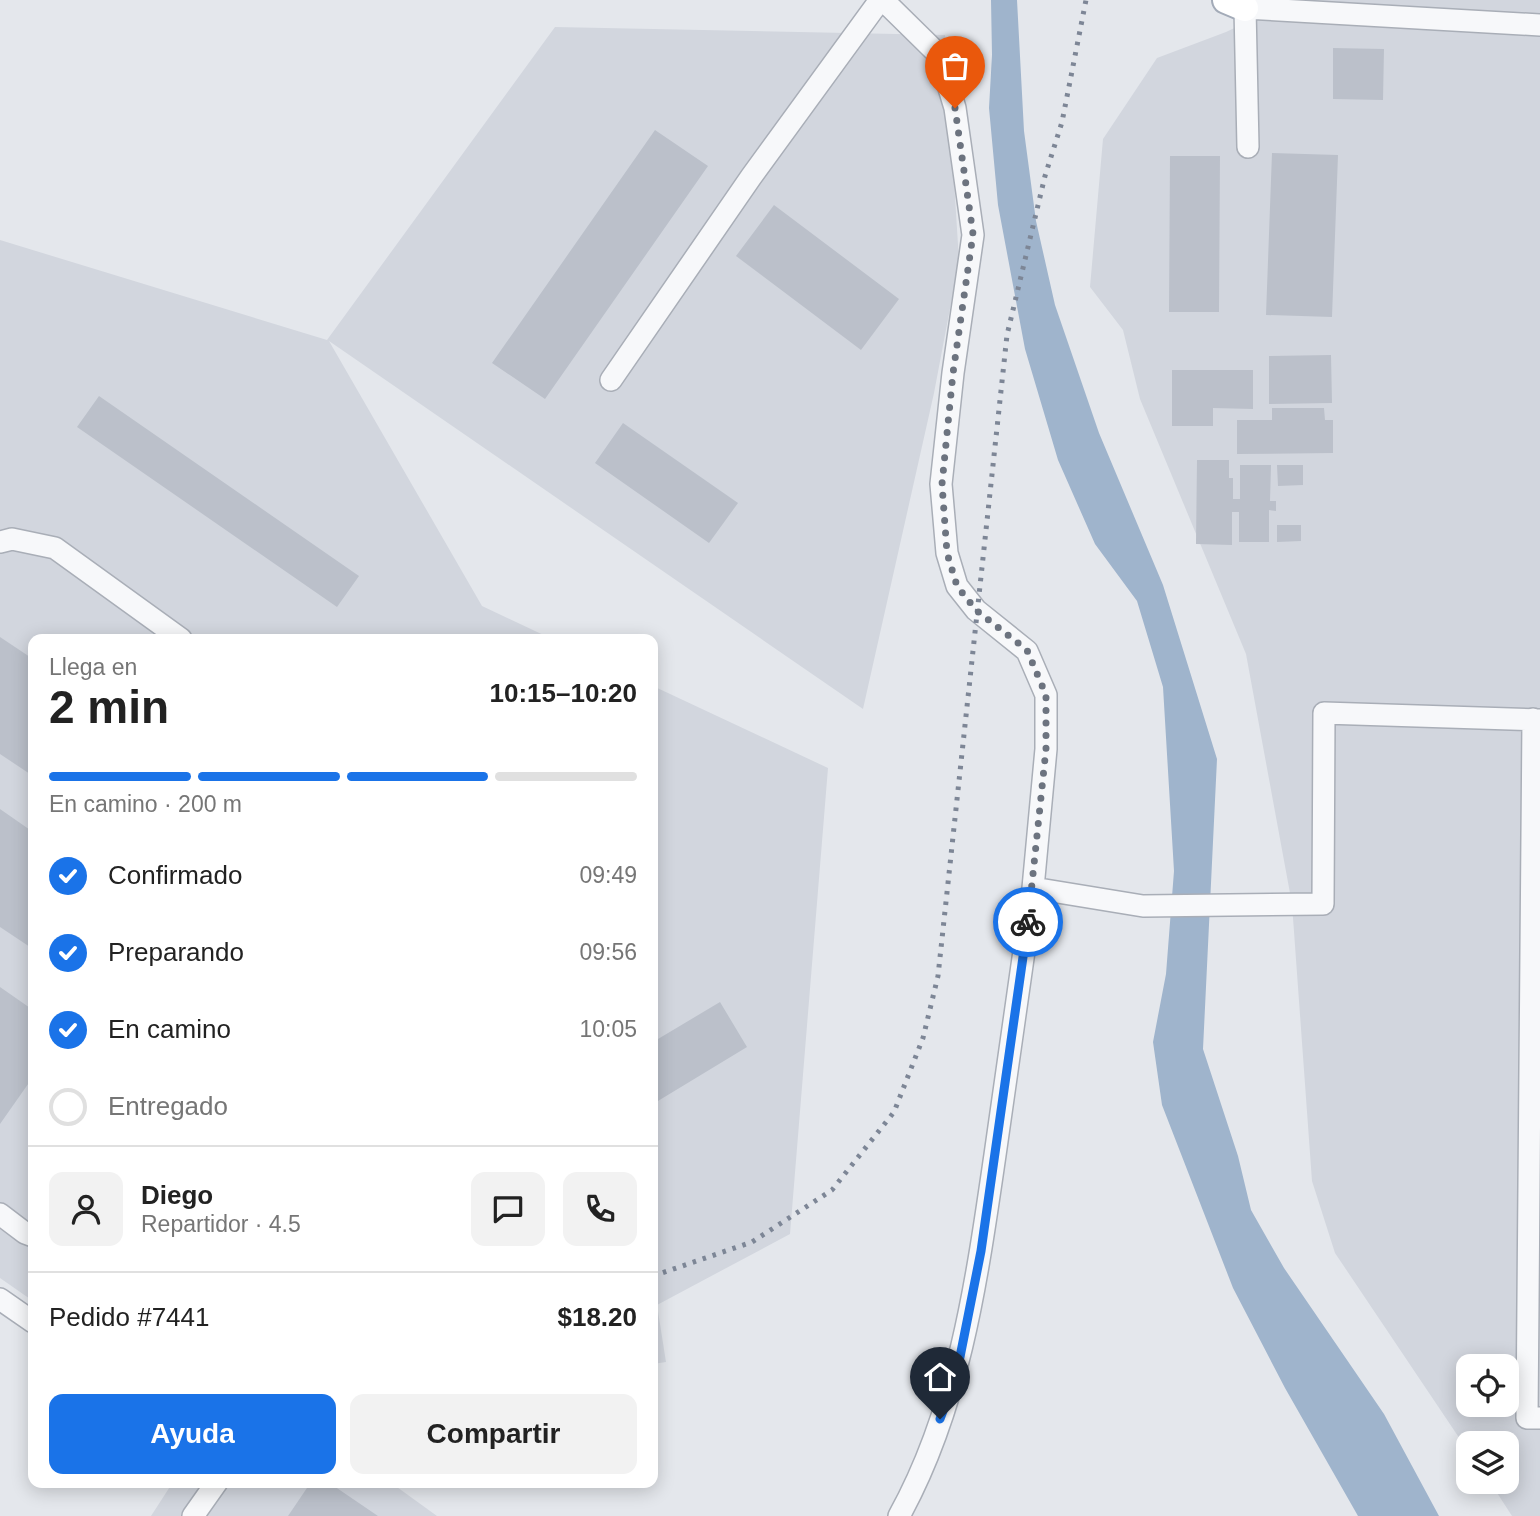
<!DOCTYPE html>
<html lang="es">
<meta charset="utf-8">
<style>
:root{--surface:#fff;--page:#f2f2f2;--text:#222;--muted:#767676;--line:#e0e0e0;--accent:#1a73e8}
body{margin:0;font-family:Arial,sans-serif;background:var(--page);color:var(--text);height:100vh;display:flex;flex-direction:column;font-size:26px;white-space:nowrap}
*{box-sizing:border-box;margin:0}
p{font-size:23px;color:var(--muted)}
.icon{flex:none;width:38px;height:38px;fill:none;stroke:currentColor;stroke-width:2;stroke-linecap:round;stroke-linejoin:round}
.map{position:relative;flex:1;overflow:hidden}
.panel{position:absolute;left:28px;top:634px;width:630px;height:854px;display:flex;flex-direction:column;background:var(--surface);border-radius:14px;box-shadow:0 4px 18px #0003}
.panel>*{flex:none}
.controls{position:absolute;left:1456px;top:1354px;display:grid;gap:14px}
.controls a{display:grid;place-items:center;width:63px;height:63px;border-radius:14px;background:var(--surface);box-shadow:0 4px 18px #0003;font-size:35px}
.pin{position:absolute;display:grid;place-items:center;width:60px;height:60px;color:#fff;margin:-72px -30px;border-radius:50% 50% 50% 0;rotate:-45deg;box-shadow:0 0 7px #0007}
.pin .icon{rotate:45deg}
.courier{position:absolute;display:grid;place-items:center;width:70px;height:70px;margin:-35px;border:5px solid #1a73e8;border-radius:50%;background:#fff;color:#222;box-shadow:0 2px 9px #0007}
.summary em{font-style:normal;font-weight:700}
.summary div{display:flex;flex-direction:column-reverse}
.summary{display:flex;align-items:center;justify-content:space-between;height:119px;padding:0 21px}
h1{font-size:46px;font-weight:700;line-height:52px}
.bar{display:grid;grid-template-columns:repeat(4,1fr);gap:10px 7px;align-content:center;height:84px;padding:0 21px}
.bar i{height:9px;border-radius:5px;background:var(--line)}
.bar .on{background:var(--accent)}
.bar p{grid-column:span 4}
.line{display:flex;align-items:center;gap:18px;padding:0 21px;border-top:2px solid var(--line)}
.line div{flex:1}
.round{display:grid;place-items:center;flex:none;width:74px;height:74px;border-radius:14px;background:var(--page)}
ol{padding:0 21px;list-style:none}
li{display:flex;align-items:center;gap:21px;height:77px}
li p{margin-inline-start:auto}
li .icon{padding:7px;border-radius:50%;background:var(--accent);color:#fff;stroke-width:4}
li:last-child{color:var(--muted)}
li i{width:38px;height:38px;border:4px solid var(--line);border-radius:50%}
.cta{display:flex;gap:14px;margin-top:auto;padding:14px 21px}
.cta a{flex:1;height:80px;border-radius:14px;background:var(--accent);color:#fff;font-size:28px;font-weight:700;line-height:80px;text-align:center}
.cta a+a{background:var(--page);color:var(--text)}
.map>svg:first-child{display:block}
.built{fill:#d2d6de;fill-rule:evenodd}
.water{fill:#9fb4cc}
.building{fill:#bbc0ca}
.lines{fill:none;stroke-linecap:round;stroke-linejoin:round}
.minor-casing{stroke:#a9aeb7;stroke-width:24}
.major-casing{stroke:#a3abb8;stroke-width:30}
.minor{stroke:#f7f8fa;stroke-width:21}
.major{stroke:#fff;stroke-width:26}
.rail{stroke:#7d8696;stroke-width:5;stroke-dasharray:3.5 7;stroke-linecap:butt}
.done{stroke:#6c737f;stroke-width:7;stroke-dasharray:0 12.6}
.route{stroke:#1a73e8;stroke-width:9}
</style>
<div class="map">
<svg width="1540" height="1516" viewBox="0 0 1540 1516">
<rect width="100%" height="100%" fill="#e4e7ec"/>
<!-- built -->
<path class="built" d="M 1294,0 L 1540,0 L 1540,1516 L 1512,1516 L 1490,1482 L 1507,1482 L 1507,1444 L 1468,1444 L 1468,1451 L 1335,1253 L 1312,1181 L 1292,904 L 1246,654 L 1140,399 L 1123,330 L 1090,287 L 1103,139 L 1157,58 L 1226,32 ZM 1468,1367 L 1507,1367 L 1507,1405 L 1468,1405 Z
M 555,27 L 945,35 L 959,261 L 934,393 L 863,709 L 329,341 L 482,606 L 552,639 L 33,639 L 33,1301 L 0,1278 L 0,240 L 327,340 Z
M 653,686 L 828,768 L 790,1234 L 657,1305 L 666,1362 L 653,1364 Z
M 173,1482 L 390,1482 L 437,1516 L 151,1516 Z"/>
<!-- water -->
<path class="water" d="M 991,0 L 1017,0 L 1024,131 L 1036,221 L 1055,305 L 1099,433 L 1163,585 L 1217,759 L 1203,1049 L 1238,1156 L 1251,1210 L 1284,1268 L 1384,1414 L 1439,1516 L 1358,1516 L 1285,1388 L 1233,1288 L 1162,1105 L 1153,1042 L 1166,974 L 1174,871 L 1163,687 L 1137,601 L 1095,544 L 1058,460 L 1025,349 L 998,205 L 989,108 L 992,55 Z"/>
<!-- building -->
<path class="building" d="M 1333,48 L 1384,49 L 1383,100 L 1333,99 Z
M 655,130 L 708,166 L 545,399 L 492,363 Z
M 1272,153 L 1338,155 L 1332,317 L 1266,315 Z
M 1170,156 L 1220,156 L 1219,312 L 1169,312 Z
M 774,205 L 899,299 L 861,350 L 736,256 Z
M 1331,355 L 1332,403 L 1269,404 L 1269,356 Z
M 1172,370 L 1253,370 L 1253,409 L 1213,408 L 1213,426 L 1172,426 Z
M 99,396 L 359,576 L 337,607 L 77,427 Z
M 1272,408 L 1324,408 L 1325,420 L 1333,420 L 1333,453 L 1237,454 L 1237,420 L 1272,420 Z
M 623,423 L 738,503 L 709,543 L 595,463 Z
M 1197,460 L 1229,460 L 1229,478 L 1233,478 L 1233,499 L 1240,499 L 1240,465 L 1271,465 L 1270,501 L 1276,501 L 1276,511 L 1269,510 L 1269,542 L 1239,542 L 1239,512 L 1232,512 L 1232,545 L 1196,544 Z
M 1277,465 L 1303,465 L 1303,485 L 1278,486 Z
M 1277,525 L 1301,525 L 1301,541 L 1277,542 Z
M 0,637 L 33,659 L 33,776 L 0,754 Z
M 0,809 L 33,832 L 33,949 L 0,927 Z
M 0,987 L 33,1010 L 33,1077 L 0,1124 Z
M 720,1002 L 747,1047 L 653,1104 L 653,1042 Z
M 311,1482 L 328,1482 L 378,1516 L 288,1516 Z"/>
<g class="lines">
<!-- minor casing -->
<g class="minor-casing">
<path id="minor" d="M 883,0 L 939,55 L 955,108 L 973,235 L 953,373 L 941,484 L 947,553 L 957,586 L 976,610 L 1027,651 L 1046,695 L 1046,749 L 1033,888
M 1245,8 L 1540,25
M 1248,147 L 1245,8 L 1254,0
M 611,380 L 751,177 L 880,0
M 0,542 L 12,539 L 55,548 L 181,639
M 1533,719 L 1527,1418 L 1540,1418
M 0,1214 L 25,1233 L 33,1236
M 0,1299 L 33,1322
M 193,1516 L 217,1482
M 899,1516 C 960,1406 977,1278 995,1155 C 1008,1066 1021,977 1033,888 L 1143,906 L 1323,904 L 1324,713 L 1540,720"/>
</g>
<!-- major casing -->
<g class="major-casing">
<path id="major" d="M 1226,0 L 1245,8"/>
</g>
<!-- minor -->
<use href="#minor" class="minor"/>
<!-- major -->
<use href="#major" class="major"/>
<!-- rail -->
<path class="rail" d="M 653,1276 L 752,1242 L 832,1190 L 894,1112 L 923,1038 L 938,976 L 1007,335 L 1045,176 L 1062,122 L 1086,0"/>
</g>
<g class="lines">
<!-- done -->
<path class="done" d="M 955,108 L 973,234 L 953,373 L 942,484 L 947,553 L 957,586 L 976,610 L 1027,650 L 1046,695 L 1046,749 L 1028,922"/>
<!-- route -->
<path class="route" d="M 940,1419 L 956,1377 L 981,1251 L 1028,922"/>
</g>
</svg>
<div class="controls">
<a><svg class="icon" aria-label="locate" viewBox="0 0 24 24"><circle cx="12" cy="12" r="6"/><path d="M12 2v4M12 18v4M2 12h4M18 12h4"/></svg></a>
<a><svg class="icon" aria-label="layers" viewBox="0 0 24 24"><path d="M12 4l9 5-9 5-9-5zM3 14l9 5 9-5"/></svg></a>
</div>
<div class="pin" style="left:955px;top:108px;background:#ea580c"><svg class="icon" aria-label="bag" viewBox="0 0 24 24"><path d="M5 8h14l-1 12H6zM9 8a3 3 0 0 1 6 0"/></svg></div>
<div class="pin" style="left:940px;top:1419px;background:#1f2937"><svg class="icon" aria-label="home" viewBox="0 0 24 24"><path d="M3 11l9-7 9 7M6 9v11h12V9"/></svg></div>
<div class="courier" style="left:1028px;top:922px"><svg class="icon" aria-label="bike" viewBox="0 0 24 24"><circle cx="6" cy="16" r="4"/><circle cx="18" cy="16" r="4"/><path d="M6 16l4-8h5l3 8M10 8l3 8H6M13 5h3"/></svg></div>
<section class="panel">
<div class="summary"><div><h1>2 min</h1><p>Llega en</p></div><em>10:15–10:20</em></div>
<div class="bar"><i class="on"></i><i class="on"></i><i class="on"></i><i></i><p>En camino · 200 m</p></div>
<ol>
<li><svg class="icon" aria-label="check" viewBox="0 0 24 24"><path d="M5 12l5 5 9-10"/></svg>Confirmado<p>09:49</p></li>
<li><svg class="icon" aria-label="check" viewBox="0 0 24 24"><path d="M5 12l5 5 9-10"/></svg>Preparando<p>09:56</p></li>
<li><svg class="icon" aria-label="check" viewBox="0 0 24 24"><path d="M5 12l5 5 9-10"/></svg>En camino<p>10:05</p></li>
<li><i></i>Entregado</li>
</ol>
<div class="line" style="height:126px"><a class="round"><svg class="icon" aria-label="person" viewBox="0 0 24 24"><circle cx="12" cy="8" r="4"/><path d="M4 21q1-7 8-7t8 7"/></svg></a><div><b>Diego</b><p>Repartidor · 4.5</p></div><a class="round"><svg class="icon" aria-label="chat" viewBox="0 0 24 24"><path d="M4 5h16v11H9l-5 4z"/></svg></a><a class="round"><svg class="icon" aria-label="phone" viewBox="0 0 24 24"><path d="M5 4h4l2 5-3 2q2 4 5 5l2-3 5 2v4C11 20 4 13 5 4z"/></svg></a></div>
<div class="line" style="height:91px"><div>Pedido #7441</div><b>$18.20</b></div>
<div class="cta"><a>Ayuda</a><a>Compartir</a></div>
</section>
</div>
